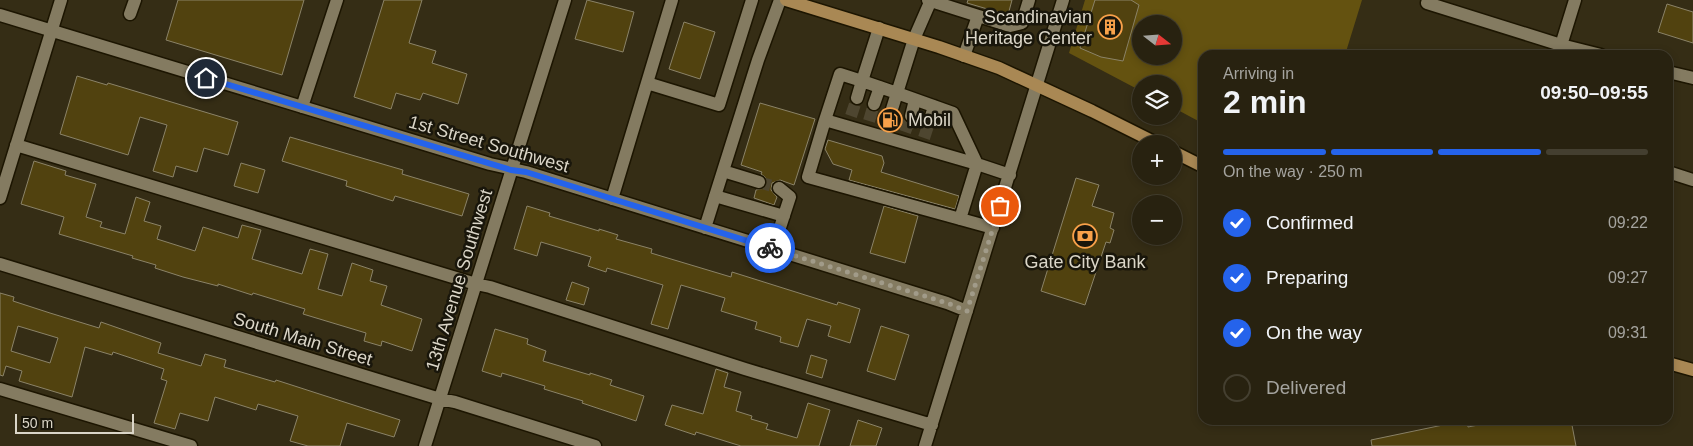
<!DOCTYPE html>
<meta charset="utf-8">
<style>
:root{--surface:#282210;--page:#302a19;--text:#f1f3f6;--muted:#a5a49f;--line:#443f30;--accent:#2563eb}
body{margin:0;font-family:Helvetica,sans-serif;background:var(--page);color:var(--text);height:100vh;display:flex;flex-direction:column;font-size:19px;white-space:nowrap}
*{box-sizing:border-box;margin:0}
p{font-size:16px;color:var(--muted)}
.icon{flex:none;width:28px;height:28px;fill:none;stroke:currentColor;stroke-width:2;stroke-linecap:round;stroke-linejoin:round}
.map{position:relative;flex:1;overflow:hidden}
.drawer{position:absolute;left:1198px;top:50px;width:475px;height:375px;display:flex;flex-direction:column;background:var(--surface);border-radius:15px;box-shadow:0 2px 8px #0003,0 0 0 1px var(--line)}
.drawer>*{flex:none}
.needle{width:32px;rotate:107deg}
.controls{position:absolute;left:1132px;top:15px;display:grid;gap:10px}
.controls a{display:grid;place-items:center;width:50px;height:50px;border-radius:50%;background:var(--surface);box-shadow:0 2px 8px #0003,0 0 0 1px var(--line);font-size:25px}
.scale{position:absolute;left:15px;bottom:12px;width:119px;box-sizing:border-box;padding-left:5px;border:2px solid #dbd6c8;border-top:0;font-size:14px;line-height:18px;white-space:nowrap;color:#dbd6c8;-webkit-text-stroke:4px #19160b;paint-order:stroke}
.pin{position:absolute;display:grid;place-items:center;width:42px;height:42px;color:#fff;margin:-21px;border:2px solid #fff;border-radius:50%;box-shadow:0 1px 5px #0007}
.courier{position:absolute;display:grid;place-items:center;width:50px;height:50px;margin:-25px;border:4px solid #2563eb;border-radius:50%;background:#fff;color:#222;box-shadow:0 1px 6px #0007}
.head em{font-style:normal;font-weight:600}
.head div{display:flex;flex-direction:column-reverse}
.head{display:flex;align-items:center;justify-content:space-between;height:85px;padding:0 25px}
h1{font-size:32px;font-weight:600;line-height:38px}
.bar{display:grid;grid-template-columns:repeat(4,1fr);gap:8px 5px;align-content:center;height:60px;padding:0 25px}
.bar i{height:6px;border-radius:4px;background:var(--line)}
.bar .selected{background:var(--accent)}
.bar p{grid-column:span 4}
ol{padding:0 25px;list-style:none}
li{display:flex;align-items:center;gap:15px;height:55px}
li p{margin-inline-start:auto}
li .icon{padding:5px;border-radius:50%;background:var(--accent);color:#fff;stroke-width:4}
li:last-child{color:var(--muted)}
li i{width:28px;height:28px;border:2px solid var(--line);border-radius:50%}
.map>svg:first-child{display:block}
.green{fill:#645210;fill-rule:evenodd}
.building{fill:#51420f;stroke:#8b8368;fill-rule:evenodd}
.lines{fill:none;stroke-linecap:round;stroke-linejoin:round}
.minor-tunnel{stroke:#4e4630;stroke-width:12;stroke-dasharray:12 6;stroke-linecap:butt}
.minor-casing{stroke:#1c1501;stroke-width:15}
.major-casing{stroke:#1c1501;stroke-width:15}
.minor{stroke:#847b61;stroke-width:12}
.major{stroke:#a98854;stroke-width:12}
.done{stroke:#a19b89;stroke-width:5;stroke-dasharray:0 9}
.route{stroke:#2563eb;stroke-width:6}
.labels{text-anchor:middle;stroke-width:5;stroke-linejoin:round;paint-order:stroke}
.poi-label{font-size:18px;fill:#dbd6c8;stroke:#19160b;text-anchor:end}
.street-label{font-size:18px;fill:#dbd6c8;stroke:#19160b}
</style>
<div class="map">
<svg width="1693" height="446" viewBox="0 0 1693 446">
<rect width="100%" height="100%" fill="#352d15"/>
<!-- green -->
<path class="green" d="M 1085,0 L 1362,0 L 1345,55 L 1202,55 L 1202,123 L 1174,108 L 1174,84 L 1141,84 L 1141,91 L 1069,53 ZM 1141,24 L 1174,24 L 1174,56 L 1141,56 Z"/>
<!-- building -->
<path class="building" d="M 178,0 L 304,0 L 282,75 L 166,40 Z
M 384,0 L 422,0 L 409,43 L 436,51 L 432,63 L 467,74 L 458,104 L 423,93 L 420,100 L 396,93 L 391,109 L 354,97 Z
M 587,0 L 634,12 L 623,52 L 575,39 Z
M 968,0 L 1012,0 L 1008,15 L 967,3 Z
M 1095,0 L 1131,0 L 1139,5 L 1123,61 L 1101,57 L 1080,48 Z
M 1667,4 L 1693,12 L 1693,43 L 1658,32 Z
M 684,22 L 715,32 L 700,79 L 669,69 Z
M 77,76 L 107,85 L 108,83 L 238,122 L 228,155 L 204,148 L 197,172 L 176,166 L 173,177 L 153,171 L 167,125 L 140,117 L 128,155 L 60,134 Z
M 760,103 L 815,119 L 794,185 L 780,180 L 772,183 L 771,190 L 777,197 L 774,205 L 754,198 L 756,190 L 764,188 L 767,184 L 765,177 L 761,174 L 762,172 L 741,165 Z
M 290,137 L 403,170 L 402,174 L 469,194 L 462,216 L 395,196 L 393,201 L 346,186 L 347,181 L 282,161 Z
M 828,140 L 882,156 L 884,163 L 881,172 L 959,196 L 955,209 L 849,180 L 852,170 L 833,164 L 825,149 Z
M 34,161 L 66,171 L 65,175 L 96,184 L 86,217 L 102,222 L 100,227 L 125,234 L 136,197 L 150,202 L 144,221 L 161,226 L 157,239 L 195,251 L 203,227 L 238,238 L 242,225 L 261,230 L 252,259 L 302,274 L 310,249 L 328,254 L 318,289 L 342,296 L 352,263 L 373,270 L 370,281 L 387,286 L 381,305 L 422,319 L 412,351 L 382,341 L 381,346 L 364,341 L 366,333 L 303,314 L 305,309 L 253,293 L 252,295 L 218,284 L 218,286 L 183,277 L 155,268 L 156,265 L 132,258 L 133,256 L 59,234 L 64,217 L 21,204 Z
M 241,163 L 265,170 L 258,193 L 234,186 Z
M 1076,178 L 1099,185 L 1092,206 L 1114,213 L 1110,228 L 1114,230 L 1110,243 L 1106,242 L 1085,305 L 1041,291 Z
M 527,206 L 550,213 L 549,216 L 599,231 L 599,229 L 618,235 L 616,239 L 652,249 L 651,253 L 731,277 L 732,272 L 837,305 L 838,302 L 860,309 L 850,343 L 828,336 L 831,326 L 807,319 L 798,347 L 780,342 L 781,337 L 755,329 L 757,322 L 721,311 L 725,298 L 681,285 L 668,329 L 651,324 L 663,285 L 607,268 L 606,272 L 588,266 L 591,257 L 541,242 L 537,256 L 514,249 Z
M 884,206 L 918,216 L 905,263 L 870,253 Z
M 572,282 L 589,288 L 584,305 L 566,300 Z
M 0,293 L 14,297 L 13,301 L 50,313 L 99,328 L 101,322 L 161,343 L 158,353 L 201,366 L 205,354 L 226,360 L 224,367 L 275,382 L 276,380 L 400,420 L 394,437 L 347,423 L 340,446 L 308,446 L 290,441 L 298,416 L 258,404 L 256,410 L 215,397 L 208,421 L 180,413 L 175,429 L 154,423 L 167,381 L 161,379 L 164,369 L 113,352 L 112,355 L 85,347 L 72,397 L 19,381 L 22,371 L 6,366 L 3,376 L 0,375 ZM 18,326 L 58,338 L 50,363 L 11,351 Z
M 881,326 L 909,335 L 895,380 L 867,371 Z
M 495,329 L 528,339 L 527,344 L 546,351 L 543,361 L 590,375 L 590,373 L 612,380 L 610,385 L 644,396 L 636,421 L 582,403 L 583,401 L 544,389 L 545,386 L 502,373 L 501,377 L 482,371 Z
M 811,355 L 827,360 L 822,378 L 806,373 Z
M 716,369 L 728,373 L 724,387 L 741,392 L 736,411 L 752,416 L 751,419 L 768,424 L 766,429 L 797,438 L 808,403 L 830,410 L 819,446 L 741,446 L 696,432 L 695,435 L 665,425 L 672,405 L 703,414 Z
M 858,420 L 882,428 L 876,446 L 850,446 Z
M 1467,420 L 1468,427 L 1504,420 L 1571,420 L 1576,446 L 1372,446 L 1371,440 Z"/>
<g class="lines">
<!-- minor-tunnel -->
<path class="minor-tunnel" d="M 851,116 L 857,98
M 869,121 L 874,104
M 887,127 L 892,109
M 905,132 L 911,116
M 924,138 L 930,120
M 759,182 L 779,188"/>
<!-- minor casing -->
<g class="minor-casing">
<path id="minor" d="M 928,0 L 1010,26 L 1022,23 L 1029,0
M 931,0 L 914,39 L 897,93 L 953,113 L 977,164 L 1010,175
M 1427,3 L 1561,45 L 1601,55
M 130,14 L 135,0
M 0,15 L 490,164 L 526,172 L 947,303 L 967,311
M 879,28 L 862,81 L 897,93 L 892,109
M 1558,55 L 1575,0
M 964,56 L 978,16
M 1668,72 L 1693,78
M 647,83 L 719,105 L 752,0
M 857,98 L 862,81 L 840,74 L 825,120 L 977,164 L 960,219
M 874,104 L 880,87
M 302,107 L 337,0
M 911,116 L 915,100
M 825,120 L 808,177 L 993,228
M 930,120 L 934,106
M 16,145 L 476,284 L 490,287 L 745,369 L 932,425
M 723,171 L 759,182
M 1668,172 L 1693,180
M 715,196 L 784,216
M 0,198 L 61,0
M 612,199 L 672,0
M 705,228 L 758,60 L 780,0
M 773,249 L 790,197 L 779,188
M 0,264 L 440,399 L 455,402 L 595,446
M 0,389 L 191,446
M 425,446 L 565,0
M 925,446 L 1063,0"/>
</g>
<!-- major casing -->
<g class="major-casing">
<path id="major" d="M 786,0 L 939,47 L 999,68 L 1092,111 L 1158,144
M 1174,152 L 1202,166
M 1668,363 L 1693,370"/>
</g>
<!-- minor -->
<use href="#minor" class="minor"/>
<!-- major -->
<use href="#major" class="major"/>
</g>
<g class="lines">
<!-- done -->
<path class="done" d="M 770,248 L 947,303 L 967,311 L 1000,206"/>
<!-- route -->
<path class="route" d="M 206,78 L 511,170 L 526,172 L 770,248"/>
</g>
<!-- icons -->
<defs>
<g id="building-ring" transform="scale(1.25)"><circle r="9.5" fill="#19160b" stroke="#f8a14a" stroke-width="1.5"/><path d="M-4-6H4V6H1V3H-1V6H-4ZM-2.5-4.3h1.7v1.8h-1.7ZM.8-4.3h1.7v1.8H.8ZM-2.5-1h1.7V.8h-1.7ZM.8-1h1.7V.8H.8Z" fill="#f8a14a"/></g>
<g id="fuel-ring" transform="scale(1.25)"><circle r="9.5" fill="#19160b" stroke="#f8a14a" stroke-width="1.5"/><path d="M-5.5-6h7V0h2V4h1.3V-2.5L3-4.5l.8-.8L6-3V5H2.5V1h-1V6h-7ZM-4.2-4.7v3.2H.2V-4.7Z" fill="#f8a14a"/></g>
<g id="bank-ring" transform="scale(1.25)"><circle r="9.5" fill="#19160b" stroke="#f8a14a" stroke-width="1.5"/><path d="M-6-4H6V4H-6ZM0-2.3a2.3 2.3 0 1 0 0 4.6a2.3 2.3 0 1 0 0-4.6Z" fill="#f8a14a"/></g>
</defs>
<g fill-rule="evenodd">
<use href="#building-ring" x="1110" y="27"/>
<use href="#fuel-ring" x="890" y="120"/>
<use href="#bank-ring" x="1085" y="236"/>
</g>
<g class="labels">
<!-- poi labels -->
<g class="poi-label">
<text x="1092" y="23">Scandinavian<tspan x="1092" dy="21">Heritage Center</tspan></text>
<text x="908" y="126" text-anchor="start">Mobil</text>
<text x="1085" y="268" text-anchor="middle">Gate City Bank</text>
</g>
<!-- street labels -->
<g class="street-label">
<text transform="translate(489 144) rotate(16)" y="6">1st Street Southwest</text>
<text transform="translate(459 280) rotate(-73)" y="6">13th Avenue Southwest</text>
<text transform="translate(303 339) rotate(17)" y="6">South Main Street</text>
</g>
</g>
</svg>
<div class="controls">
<a><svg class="needle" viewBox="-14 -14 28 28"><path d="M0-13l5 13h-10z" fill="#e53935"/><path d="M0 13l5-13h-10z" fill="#a5a49f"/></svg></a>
<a><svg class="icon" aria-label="layers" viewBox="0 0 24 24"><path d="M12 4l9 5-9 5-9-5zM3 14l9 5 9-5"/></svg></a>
<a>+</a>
<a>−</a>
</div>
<div class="scale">50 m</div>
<div class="pin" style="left:1000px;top:206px;background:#ea580c"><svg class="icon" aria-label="bag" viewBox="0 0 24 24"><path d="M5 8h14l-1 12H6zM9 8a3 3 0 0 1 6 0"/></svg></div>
<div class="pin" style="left:206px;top:78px;background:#1f2937"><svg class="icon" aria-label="home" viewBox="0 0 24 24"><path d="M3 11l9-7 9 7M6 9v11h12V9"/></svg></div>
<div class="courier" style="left:770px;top:248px"><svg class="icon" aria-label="bike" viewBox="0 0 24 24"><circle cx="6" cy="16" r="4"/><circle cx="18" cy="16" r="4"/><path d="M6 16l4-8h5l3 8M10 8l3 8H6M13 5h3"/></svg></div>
<section class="drawer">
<div class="head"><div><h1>2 min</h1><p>Arriving in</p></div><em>09:50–09:55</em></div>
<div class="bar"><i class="selected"></i><i class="selected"></i><i class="selected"></i><i></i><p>On the way · 250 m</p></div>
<ol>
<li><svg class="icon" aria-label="check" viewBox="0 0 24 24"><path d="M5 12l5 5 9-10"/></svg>Confirmed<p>09:22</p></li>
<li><svg class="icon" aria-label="check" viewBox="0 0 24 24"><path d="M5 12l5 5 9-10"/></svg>Preparing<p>09:27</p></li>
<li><svg class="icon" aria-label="check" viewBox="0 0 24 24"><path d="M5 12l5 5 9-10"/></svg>On the way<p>09:31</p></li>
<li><i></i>Delivered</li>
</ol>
</section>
</div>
